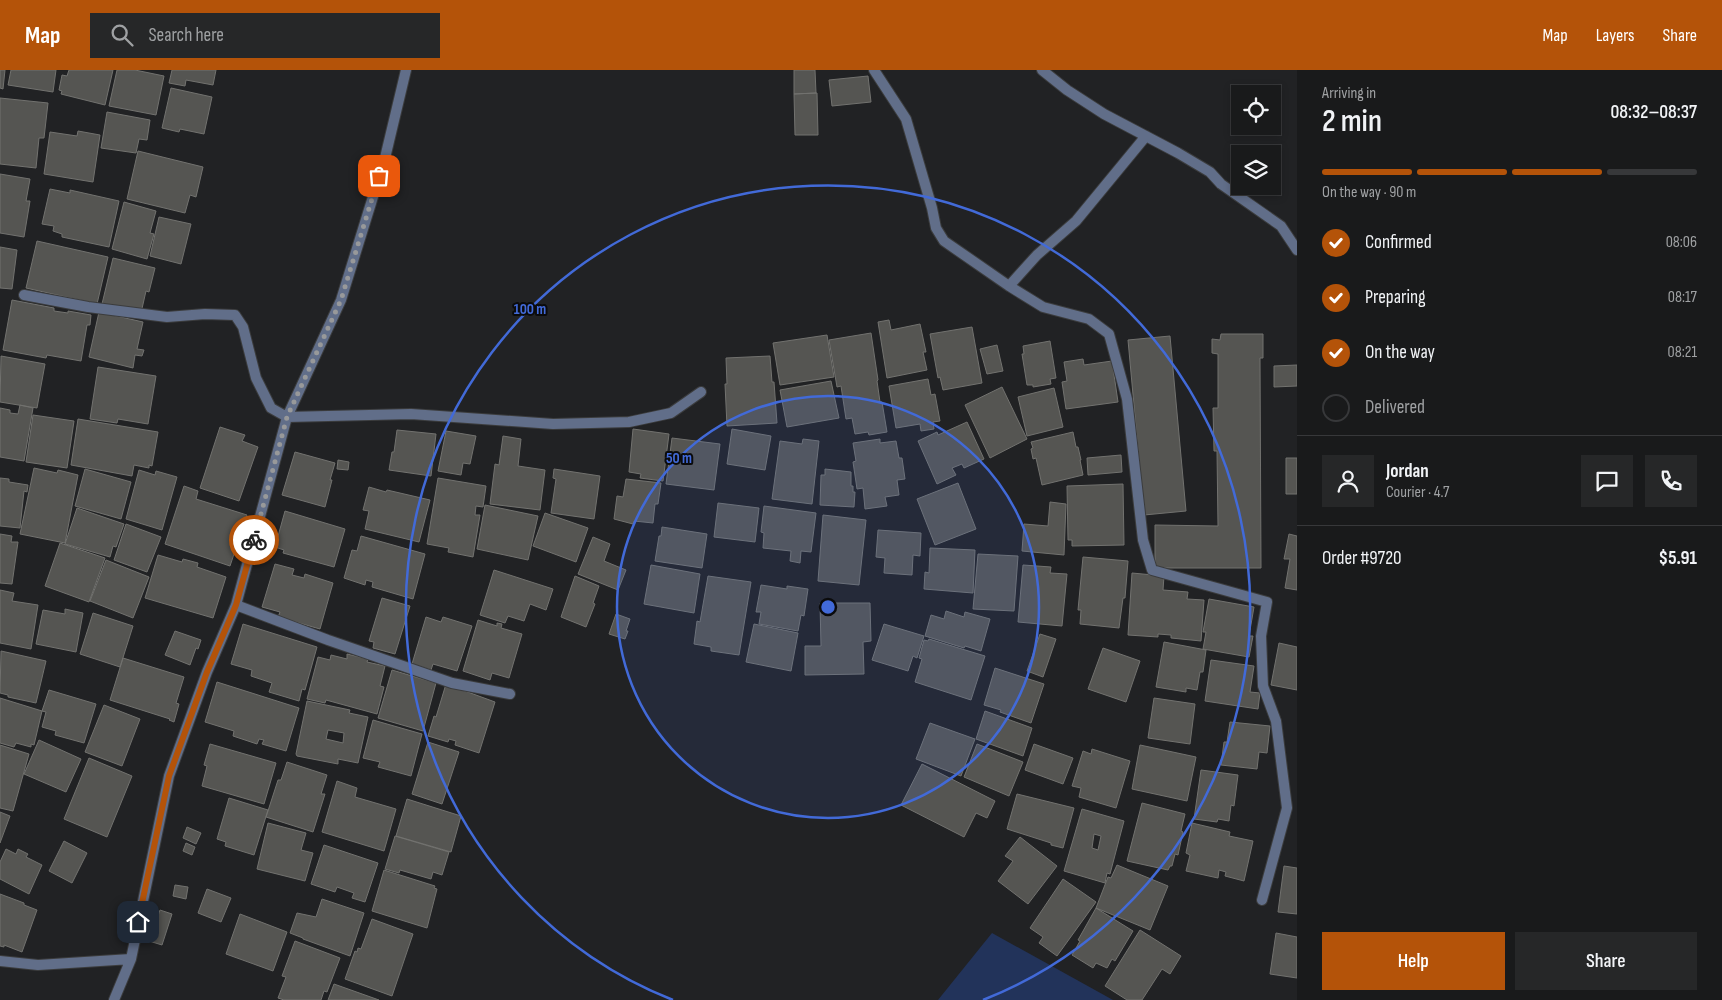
<!DOCTYPE html>
<meta charset="utf-8">
<style>
:root{--surface:#191a1b;--page:#262728;--text:#f1f3f6;--muted:#9fa1a3;--line:#37383a;--accent:#b45309}
body{margin:0;font-family:"Sofia Sans Condensed",sans-serif;background:var(--page);color:var(--text);height:100vh;display:flex;flex-direction:column;font-size:19px;white-space:nowrap}
*{box-sizing:border-box;margin:0}
p{font-size:16px;color:var(--muted)}
.icon{flex:none;width:28px;height:28px;fill:none;stroke:currentColor;stroke-width:2;stroke-linecap:round;stroke-linejoin:round}
.map{position:relative;flex:1;overflow:hidden}
.panel{display:flex;flex-direction:column;background:var(--surface);width:425px}
.panel>*{flex:none}
.buttons{position:absolute;left:1231px;top:15px;display:grid;gap:10px}
.buttons a{display:grid;place-items:center;width:50px;height:50px;border-radius:0px;background:var(--surface);box-shadow:0 2px 8px #0003,0 0 0 1px var(--line);font-size:25px}
.pin{position:absolute;display:grid;place-items:center;width:42px;height:42px;color:#fff;margin:-21px;border-radius:10px;box-shadow:0 2px 8px #0006}
.courier{position:absolute;display:grid;place-items:center;width:50px;height:50px;margin:-25px;border:4px solid #b45309;border-radius:50%;background:#fff;color:#222;box-shadow:0 1px 6px #0007}
.summary em{font-style:normal;font-weight:600}
.summary div{display:flex;flex-direction:column-reverse}
.summary{display:flex;align-items:center;justify-content:space-between;height:85px;padding:0 25px}
h1{font-size:32px;font-weight:600;line-height:38px}
.bar{display:grid;grid-template-columns:repeat(4,1fr);gap:8px 5px;align-content:center;height:60px;padding:0 25px}
.bar i{height:6px;border-radius:4px;background:var(--line)}
.bar .current{background:var(--accent)}
.bar p{grid-column:span 4}
.line{display:flex;align-items:center;gap:12px;padding:0 25px;border-top:1px solid var(--line)}
.line div{flex:1}
.round{display:grid;place-items:center;flex:none;width:52px;height:52px;border-radius:0px;background:var(--page)}
ol{padding:0 25px;list-style:none}
li{display:flex;align-items:center;gap:15px;height:55px}
li p{margin-inline-start:auto}
li .icon{padding:5px;border-radius:50%;background:var(--accent);color:#fff;stroke-width:4}
li:last-child{color:var(--muted)}
li i{width:28px;height:28px;border:2px solid var(--line);border-radius:50%}
.cta{display:flex;gap:10px;margin-top:auto;padding:10px 25px}
.cta a{flex:1;height:58px;border-radius:0px;background:var(--accent);color:#fff;font-size:20px;font-weight:600;line-height:58px;text-align:center}
.cta a+a{background:var(--page);color:var(--text)}
header{display:flex;align-items:center;gap:30px;box-sizing:border-box;height:70px;padding:0 25px;background:var(--accent);color:#fff}
header strong{font-size:24px}
nav{display:flex;gap:28px;margin-inline-start:auto;font-size:18px}
.search{width:350px;height:45px;background:var(--page);display:flex;align-items:center;gap:12px;box-sizing:border-box;padding:0 18px;border-radius:0px;color:var(--muted);font-size:19px}
main{display:flex;flex:1;min-height:0}
.map>svg:first-child{display:block}
.green{fill:#22335a}
.building{fill:#555552;stroke:#72726f;fill-rule:evenodd}
.lines{fill:none;stroke-linecap:round;stroke-linejoin:round}
.street-casing{stroke:#3b3c3d;stroke-width:12}
.street{stroke:#616e89;stroke-width:10}
.done{stroke:#98999a;stroke-width:5;stroke-dasharray:0 9}
.route{stroke:#b45309;stroke-width:6}
.ring{fill:none;stroke:#426ad8;stroke-width:2.5}
.centre{fill:#426ad8;stroke:#0b0b0c;stroke-width:2.5}
.ring-label{font-size:15px;text-anchor:middle;font-weight:bold;fill:#426ad8;stroke:#0b0b0c;stroke-width:4;stroke-linejoin:round;paint-order:stroke}
</style>
<header>
<strong>Map</strong>
<div class="search"><svg class="icon" aria-label="search" viewBox="0 0 24 24"><circle cx="10" cy="10" r="6"/><path d="M15 15l6 6"/></svg>Search here</div>
<nav><a>Map</a><a>Layers</a><a>Share</a></nav>
</header>
<main>
<div class="map">
<svg width="1297" height="930" viewBox="0 0 1297 930">
<rect width="100%" height="100%" fill="#212224"/>
<!-- green -->
<path class="green" d="M 992,863 L 1113,930 L 938,930 Z"/>
<!-- building -->
<path class="building" d="M 0,0 L 5,0 L 3,19 L 0,18 Z
M 11,0 L 56,0 L 53,22 L 8,15 Z
M 69,0 L 113,0 L 105,35 L 61,24 L 62,21 L 59,20 L 62,5 L 67,6 Z
M 117,0 L 135,0 L 164,6 L 156,45 L 109,36 Z
M 172,0 L 216,0 L 213,15 L 186,10 L 185,16 L 169,13 Z
M 794,0 L 815,0 L 816,23 L 794,24 Z
M 868,6 L 871,32 L 832,36 L 829,10 Z
M 171,18 L 212,27 L 204,64 L 180,59 L 179,62 L 162,58 Z
M 816,23 L 817,23 L 818,65 L 795,65 L 794,24 Z
M 0,28 L 48,33 L 44,68 L 39,68 L 36,98 L 0,94 Z
M 107,42 L 150,50 L 147,70 L 139,69 L 136,83 L 101,78 Z
M 78,61 L 100,65 L 93,112 L 44,104 L 50,62 L 77,66 Z
M 138,81 L 203,97 L 196,127 L 190,125 L 185,143 L 127,129 Z
M 0,104 L 30,109 L 26,131 L 30,131 L 24,167 L 0,163 Z
M 50,119 L 70,123 L 70,120 L 119,131 L 109,177 L 62,167 L 62,164 L 53,161 L 54,156 L 42,154 Z
M 124,132 L 156,141 L 150,163 L 154,164 L 147,189 L 112,179 Z
M 159,147 L 191,154 L 181,194 L 150,186 Z
M 37,171 L 108,187 L 97,234 L 26,218 Z
M 0,177 L 17,180 L 12,219 L 0,218 Z
M 113,188 L 155,198 L 149,222 L 146,221 L 141,243 L 102,234 Z
M 12,230 L 54,238 L 54,241 L 68,243 L 68,241 L 91,245 L 90,255 L 87,255 L 81,291 L 47,285 L 46,288 L 3,280 Z
M 99,242 L 143,252 L 137,279 L 144,280 L 142,286 L 135,285 L 133,298 L 89,287 Z
M 889,250 L 891,260 L 920,254 L 926,282 L 923,282 L 927,300 L 887,308 L 878,252 Z
M 972,257 L 982,313 L 943,320 L 940,307 L 938,308 L 930,264 Z
M 871,263 L 878,310 L 877,311 L 880,332 L 882,332 L 887,362 L 869,365 L 868,362 L 855,364 L 852,348 L 846,349 L 841,316 L 837,317 L 829,270 Z
M 1221,264 L 1263,264 L 1263,288 L 1260,288 L 1261,498 L 1155,498 L 1155,455 L 1218,456 L 1217,381 L 1214,381 L 1213,338 L 1218,338 L 1218,284 L 1212,283 L 1212,269 L 1220,270 Z
M 827,265 L 834,307 L 780,315 L 773,273 Z
M 1170,266 L 1186,441 L 1144,445 L 1128,270 Z
M 1050,271 L 1056,308 L 1050,309 L 1051,314 L 1033,317 L 1033,315 L 1027,315 L 1022,284 L 1024,284 L 1023,276 Z
M 997,275 L 1003,301 L 987,304 L 980,279 Z
M 1,286 L 45,294 L 37,338 L 0,332 Z
M 770,286 L 772,312 L 774,312 L 777,353 L 727,356 L 725,314 L 727,314 L 726,288 Z
M 1083,289 L 1084,295 L 1112,291 L 1118,332 L 1066,339 L 1062,312 L 1067,311 L 1064,292 Z
M 1297,295 L 1297,316 L 1274,317 L 1274,296 Z
M 98,297 L 156,306 L 148,354 L 118,349 L 117,353 L 90,349 Z
M 928,309 L 931,325 L 935,324 L 940,351 L 933,352 L 934,359 L 921,361 L 920,354 L 896,358 L 889,316 Z
M 831,311 L 839,348 L 787,357 L 780,320 Z
M 1002,317 L 1027,369 L 990,388 L 965,335 Z
M 1054,318 L 1063,357 L 1027,366 L 1018,327 Z
M 20,335 L 33,338 L 24,391 L 0,387 L 0,338 L 10,340 L 10,343 L 18,344 Z
M 33,345 L 74,351 L 67,398 L 26,392 Z
M 78,349 L 158,362 L 152,396 L 149,395 L 149,398 L 134,395 L 132,406 L 71,395 Z
M 967,352 L 984,389 L 964,398 L 962,394 L 952,398 L 956,405 L 937,414 L 918,371 L 937,362 L 938,365 Z
M 220,357 L 245,365 L 242,371 L 258,377 L 239,431 L 200,418 Z
M 633,359 L 669,364 L 663,411 L 640,408 L 641,404 L 629,402 Z
M 732,359 L 771,366 L 765,400 L 727,394 Z
M 397,360 L 436,364 L 431,406 L 389,400 L 392,382 L 394,382 Z
M 446,361 L 476,366 L 470,394 L 463,393 L 461,405 L 438,401 Z
M 1073,362 L 1076,377 L 1078,377 L 1081,390 L 1080,390 L 1083,405 L 1042,415 L 1036,388 L 1033,389 L 1031,379 L 1033,378 L 1031,372 Z
M 503,366 L 521,369 L 518,396 L 545,400 L 540,440 L 490,434 L 495,394 L 499,395 Z
M 672,368 L 720,374 L 714,420 L 666,414 Z
M 803,369 L 819,371 L 812,434 L 772,429 L 780,371 L 802,374 Z
M 880,369 L 880,373 L 896,371 L 899,388 L 902,388 L 905,409 L 897,410 L 899,425 L 885,427 L 887,436 L 865,439 L 863,418 L 857,419 L 853,392 L 856,391 L 853,373 Z
M 295,382 L 335,393 L 330,410 L 332,410 L 325,437 L 282,425 Z
M 1121,385 L 1122,402 L 1088,405 L 1087,388 Z
M 1286,388 L 1297,388 L 1297,424 L 1286,424 Z
M 338,390 L 349,392 L 348,400 L 337,399 Z
M 34,398 L 57,403 L 58,400 L 78,405 L 65,473 L 20,464 Z
M 85,399 L 131,412 L 121,449 L 75,436 Z
M 554,399 L 600,406 L 594,449 L 551,443 L 556,409 L 553,408 Z
M 825,399 L 851,402 L 851,416 L 853,416 L 853,422 L 855,422 L 854,437 L 820,435 L 821,405 L 825,405 Z
M 139,400 L 155,405 L 156,401 L 177,407 L 162,460 L 126,449 Z
M 0,408 L 9,409 L 9,412 L 28,415 L 27,422 L 24,421 L 20,458 L 0,456 Z
M 438,408 L 486,416 L 483,437 L 476,436 L 475,445 L 480,445 L 473,487 L 448,482 L 449,478 L 427,474 Z
M 626,409 L 661,413 L 658,434 L 655,434 L 653,453 L 634,451 L 633,454 L 614,449 L 617,426 L 623,427 Z
M 958,413 L 976,459 L 935,475 L 917,429 Z
M 1123,414 L 1124,475 L 1072,476 L 1072,470 L 1068,470 L 1067,416 Z
M 184,416 L 198,421 L 196,429 L 247,445 L 230,496 L 165,474 Z
M 369,417 L 386,422 L 387,420 L 430,430 L 419,472 L 365,459 L 369,441 L 363,440 Z
M 1050,432 L 1066,434 L 1064,485 L 1022,481 L 1024,454 L 1048,456 Z
M 718,433 L 759,438 L 755,472 L 714,467 Z
M 485,435 L 538,446 L 528,490 L 477,479 Z
M 764,436 L 816,443 L 811,482 L 801,481 L 800,493 L 790,491 L 791,481 L 763,478 L 764,463 L 761,462 Z
M 77,438 L 124,454 L 116,477 L 113,476 L 110,487 L 65,474 Z
M 285,441 L 345,459 L 334,497 L 283,483 L 284,480 L 275,477 Z
M 545,443 L 588,458 L 576,492 L 533,476 Z
M 823,445 L 866,450 L 859,515 L 818,511 Z
M 126,454 L 161,467 L 147,502 L 114,490 Z
M 662,457 L 707,464 L 702,498 L 655,491 L 659,466 L 661,466 Z
M 878,460 L 921,463 L 920,486 L 913,485 L 912,505 L 884,503 L 885,488 L 876,487 Z
M 0,464 L 12,466 L 11,472 L 18,472 L 12,514 L 0,513 Z
M 1289,464 L 1297,466 L 1297,520 L 1285,518 L 1290,489 L 1284,489 Z
M 361,466 L 425,484 L 413,529 L 372,517 L 373,512 L 366,510 L 365,515 L 344,508 L 352,480 L 357,481 Z
M 593,467 L 610,474 L 604,491 L 626,500 L 618,520 L 578,504 Z
M 60,473 L 105,488 L 89,532 L 45,516 Z
M 930,478 L 975,480 L 973,523 L 924,519 L 925,502 L 929,503 Z
M 978,484 L 1018,486 L 1014,541 L 973,539 Z
M 158,485 L 182,492 L 183,489 L 198,493 L 197,497 L 226,507 L 213,548 L 145,528 Z
M 1083,487 L 1128,491 L 1125,528 L 1123,528 L 1119,558 L 1080,554 L 1081,540 L 1078,540 Z
M 106,490 L 149,507 L 133,548 L 90,531 Z
M 275,494 L 294,499 L 292,505 L 304,508 L 305,504 L 333,513 L 320,559 L 278,547 L 280,542 L 262,537 Z
M 651,495 L 700,504 L 694,543 L 644,534 Z
M 1023,495 L 1051,497 L 1050,503 L 1067,504 L 1062,556 L 1018,552 Z
M 494,500 L 553,519 L 546,540 L 530,534 L 524,551 L 508,546 L 505,553 L 480,545 Z
M 1132,503 L 1164,506 L 1163,520 L 1188,522 L 1187,529 L 1204,530 L 1201,571 L 1171,568 L 1171,565 L 1158,564 L 1158,567 L 1128,565 Z
M 575,506 L 599,516 L 593,533 L 595,534 L 586,557 L 561,547 Z
M 708,506 L 751,512 L 739,585 L 711,581 L 711,577 L 694,574 L 697,551 L 700,552 Z
M 761,515 L 787,519 L 787,516 L 808,519 L 804,546 L 801,545 L 798,561 L 759,554 L 761,542 L 756,542 Z
M 0,520 L 14,523 L 12,531 L 38,535 L 31,579 L 0,573 Z
M 382,528 L 410,536 L 395,584 L 373,578 L 374,572 L 369,571 Z
M 1209,529 L 1254,537 L 1249,566 L 1253,566 L 1249,587 L 1203,579 L 1206,562 L 1203,562 Z
M 820,533 L 870,533 L 871,571 L 863,572 L 864,604 L 805,605 L 805,576 L 821,576 Z
M 65,539 L 83,543 L 76,582 L 36,574 L 43,540 L 65,544 Z
M 946,541 L 964,547 L 965,542 L 990,549 L 981,581 L 965,576 L 964,578 L 925,566 L 931,545 L 944,549 Z
M 93,543 L 133,556 L 120,597 L 80,584 Z
M 616,544 L 630,549 L 626,561 L 628,561 L 625,569 L 609,564 Z
M 426,547 L 441,552 L 443,547 L 472,556 L 457,601 L 433,594 L 431,600 L 412,594 Z
M 478,550 L 497,556 L 497,553 L 502,554 L 501,558 L 522,564 L 509,608 L 492,603 L 490,610 L 463,601 Z
M 243,554 L 317,577 L 305,620 L 302,619 L 299,631 L 269,622 L 272,613 L 251,606 L 252,600 L 231,594 Z
M 754,554 L 798,563 L 791,601 L 746,592 Z
M 884,554 L 924,566 L 917,588 L 913,586 L 908,601 L 872,590 Z
M 175,561 L 201,570 L 198,579 L 196,578 L 190,595 L 165,585 Z
M 1040,564 L 1056,569 L 1043,607 L 1027,601 Z
M 929,569 L 985,586 L 971,630 L 915,612 L 922,589 L 919,588 L 924,570 L 928,571 Z
M 1164,572 L 1206,580 L 1203,602 L 1200,602 L 1197,620 L 1186,618 L 1186,622 L 1156,617 Z
M 1279,573 L 1297,577 L 1297,620 L 1271,615 Z
M 1103,578 L 1140,591 L 1126,632 L 1088,619 Z
M 1,581 L 46,591 L 36,633 L 8,627 L 8,625 L 0,623 Z
M 347,584 L 368,589 L 367,592 L 385,596 L 380,616 L 384,617 L 377,644 L 326,630 L 325,633 L 307,629 L 318,587 L 330,590 L 331,585 L 347,589 Z
M 123,588 L 184,607 L 176,633 L 179,634 L 174,652 L 169,650 L 170,649 L 110,630 Z
M 1211,590 L 1254,596 L 1250,622 L 1260,623 L 1258,639 L 1205,631 Z
M 995,598 L 1044,614 L 1031,653 L 1000,642 L 1001,640 L 984,635 Z
M 392,600 L 436,613 L 423,661 L 378,648 Z
M 217,612 L 299,638 L 286,681 L 262,674 L 264,670 L 259,669 L 257,674 L 233,666 L 234,661 L 205,652 Z
M 446,614 L 495,632 L 479,683 L 455,675 L 456,671 L 449,669 L 448,672 L 428,666 L 434,646 L 436,647 Z
M 49,620 L 96,634 L 84,673 L 55,665 L 56,661 L 42,657 L 46,642 L 42,641 Z
M 0,628 L 42,641 L 34,675 L 31,674 L 31,677 L 16,673 L 14,677 L 0,673 Z
M 1154,628 L 1195,634 L 1190,674 L 1148,668 Z
M 307,631 L 350,640 L 349,643 L 368,647 L 358,693 L 338,689 L 338,694 L 297,686 L 296,684 ZM 328,660 L 344,663 L 343,673 L 326,669 Z
M 104,635 L 140,649 L 122,696 L 85,682 Z
M 985,641 L 1032,658 L 1023,686 L 976,669 Z
M 373,650 L 422,664 L 411,706 L 378,697 L 380,692 L 363,688 Z
M 1230,652 L 1270,656 L 1267,683 L 1259,682 L 1257,699 L 1221,695 L 1224,672 L 1227,672 Z
M 930,653 L 975,669 L 961,706 L 916,689 Z
M 39,670 L 81,689 L 66,722 L 24,704 Z
M 428,672 L 459,682 L 442,734 L 412,724 Z
M 210,674 L 276,693 L 264,734 L 202,716 L 207,696 L 204,695 Z
M 977,674 L 1023,692 L 1009,726 L 964,707 Z
M 1034,674 L 1073,688 L 1063,714 L 1025,700 Z
M 0,675 L 29,684 L 13,741 L 0,738 Z
M 1140,675 L 1196,687 L 1187,731 L 1132,719 Z
M 1092,679 L 1130,691 L 1116,738 L 1079,727 L 1081,718 L 1072,716 L 1083,681 L 1091,684 Z
M 89,688 L 132,706 L 107,767 L 64,749 Z
M 287,692 L 327,705 L 321,724 L 325,724 L 313,762 L 266,747 L 278,710 L 281,710 Z
M 922,694 L 995,731 L 987,748 L 976,743 L 964,767 L 901,735 Z
M 1201,700 L 1238,705 L 1234,736 L 1231,735 L 1229,751 L 1218,749 L 1217,752 L 1194,749 Z
M 337,711 L 357,718 L 355,727 L 396,739 L 384,781 L 322,762 Z
M 1017,724 L 1074,738 L 1063,778 L 1051,775 L 1051,773 L 1007,759 Z
M 229,728 L 268,740 L 254,785 L 225,776 L 226,772 L 217,769 Z
M 407,729 L 461,746 L 451,782 L 396,766 Z
M 1142,733 L 1185,744 L 1181,761 L 1183,762 L 1178,785 L 1175,784 L 1172,796 L 1170,796 L 1168,800 L 1127,791 Z
M 1082,739 L 1124,751 L 1110,804 L 1107,803 L 1105,813 L 1064,801 ZM 1094,764 L 1101,766 L 1098,780 L 1092,778 Z
M 0,742 L 10,746 L 0,773 Z
M 268,753 L 306,763 L 301,780 L 313,783 L 305,811 L 257,799 Z
M 1192,753 L 1230,762 L 1229,766 L 1253,771 L 1244,811 L 1225,806 L 1226,802 L 1219,800 L 1218,808 L 1186,801 L 1190,785 L 1186,783 Z
M 187,757 L 201,763 L 196,774 L 183,768 Z
M 395,766 L 449,782 L 442,805 L 433,802 L 431,809 L 400,800 L 399,803 L 385,799 Z
M 1020,767 L 1057,796 L 1028,834 L 998,811 L 1013,791 L 1005,786 Z
M 64,771 L 87,783 L 72,813 L 49,801 Z
M 186,773 L 195,777 L 192,785 L 183,781 Z
M 324,775 L 378,793 L 365,832 L 352,828 L 354,823 L 337,817 L 335,822 L 311,814 Z
M 6,779 L 16,784 L 18,779 L 28,784 L 26,787 L 42,795 L 29,824 L 0,809 L 0,792 Z
M 1117,795 L 1168,816 L 1150,860 L 1096,838 L 1108,807 L 1111,808 Z
M 1284,796 L 1297,798 L 1297,844 L 1278,842 Z
M 384,800 L 435,816 L 434,818 L 437,819 L 427,858 L 372,841 Z
M 1063,809 L 1096,832 L 1057,886 L 1039,873 L 1043,867 L 1030,858 Z
M 175,815 L 188,817 L 186,829 L 173,826 Z
M 207,819 L 231,828 L 221,852 L 198,843 Z
M 0,824 L 24,833 L 24,835 L 37,840 L 22,882 L 4,875 L 4,877 L 0,876 Z
M 322,829 L 364,843 L 350,886 L 303,869 L 303,868 L 290,863 L 297,843 L 316,847 Z
M 1096,838 L 1133,861 L 1115,891 L 1112,889 L 1107,898 L 1096,893 L 1093,898 L 1072,885 L 1080,871 L 1078,870 Z
M 160,840 L 172,844 L 162,875 L 149,871 Z
M 240,844 L 287,862 L 273,901 L 226,884 Z
M 372,849 L 413,864 L 392,926 L 345,909 L 355,881 L 357,882 L 358,878 L 361,879 Z
M 1140,860 L 1181,886 L 1170,904 L 1162,899 L 1142,930 L 1127,930 L 1105,916 Z
M 1276,863 L 1297,867 L 1297,908 L 1270,904 Z
M 295,871 L 340,888 L 327,922 L 324,921 L 321,930 L 284,930 L 278,928 L 286,907 L 282,906 Z
M 334,914 L 379,930 L 328,930 Z"/>
<g class="lines">
<!-- street casing -->
<g class="street-casing">
<path id="street" d="M 874,0 L 906,49 L 932,138 L 936,158 L 944,171 L 1009,216 L 1043,237 L 1089,249 L 1109,264 L 1127,329 L 1143,470 L 1152,500 L 1267,532 L 1261,566 L 1263,616 L 1276,651 L 1287,738 L 1262,830
M 1042,0 L 1067,20 L 1104,44 L 1178,83 L 1210,102 L 1221,114 L 1281,156 L 1297,180
M 1009,216 L 1037,185 L 1076,151 L 1146,66
M 24,225 L 88,237 L 167,247 L 205,244 L 235,245 L 243,257 L 256,308 L 271,338 L 287,347 L 411,344 L 553,354 L 629,352 L 671,343 L 701,322
M 236,535 L 328,570 L 452,613 L 510,624
M 0,891 L 38,895 L 131,889
M 114,930 L 131,889 L 169,706 L 207,602 L 236,535 L 287,347 L 341,230 L 385,88 L 406,0"/>
</g>
<!-- street -->
<use href="#street" class="street"/>
</g>
<g class="lines">
<!-- done -->
<path class="done" d="M 254,470 L 287,347 L 341,230 L 379,106"/>
<!-- route -->
<path class="route" d="M 138,852 L 169,706 L 207,602 L 236,535 L 254,470"/>
</g>
<!-- distance rings -->
<circle cx="828" cy="537" r="211" fill="#426ad8" fill-opacity=".12"/>
<g class="ring">
<circle cx="828" cy="537" r="211"/>
<path d="M673 930A422 422 0 1 1 983 930"/>
</g>
<circle cx="828" cy="537" r="8" class="centre"/>
<g class="ring-label">
<text x="530" y="244">100 m</text>
<text x="679" y="393">50 m</text>
</g>
</svg>
<div class="buttons">
<a><svg class="icon" aria-label="locate" viewBox="0 0 24 24"><circle cx="12" cy="12" r="6"/><path d="M12 2v4M12 18v4M2 12h4M18 12h4"/></svg></a>
<a><svg class="icon" aria-label="layers" viewBox="0 0 24 24"><path d="M12 4l9 5-9 5-9-5zM3 14l9 5 9-5"/></svg></a>
</div>
<div class="pin" style="left:379px;top:106px;background:#ea580c"><svg class="icon" aria-label="bag" viewBox="0 0 24 24"><path d="M5 8h14l-1 12H6zM9 8a3 3 0 0 1 6 0"/></svg></div>
<div class="pin" style="left:138px;top:852px;background:#1f2937"><svg class="icon" aria-label="home" viewBox="0 0 24 24"><path d="M3 11l9-7 9 7M6 9v11h12V9"/></svg></div>
<div class="courier" style="left:254px;top:470px"><svg class="icon" aria-label="bike" viewBox="0 0 24 24"><circle cx="6" cy="16" r="4"/><circle cx="18" cy="16" r="4"/><path d="M6 16l4-8h5l3 8M10 8l3 8H6M13 5h3"/></svg></div>
</div>
<section class="panel">
<div class="summary"><div><h1>2 min</h1><p>Arriving in</p></div><em>08:32–08:37</em></div>
<div class="bar"><i class="current"></i><i class="current"></i><i class="current"></i><i></i><p>On the way · 90 m</p></div>
<ol>
<li><svg class="icon" aria-label="check" viewBox="0 0 24 24"><path d="M5 12l5 5 9-10"/></svg>Confirmed<p>08:06</p></li>
<li><svg class="icon" aria-label="check" viewBox="0 0 24 24"><path d="M5 12l5 5 9-10"/></svg>Preparing<p>08:17</p></li>
<li><svg class="icon" aria-label="check" viewBox="0 0 24 24"><path d="M5 12l5 5 9-10"/></svg>On the way<p>08:21</p></li>
<li><i></i>Delivered</li>
</ol>
<div class="line" style="height:90px"><a class="round"><svg class="icon" aria-label="person" viewBox="0 0 24 24"><circle cx="12" cy="8" r="4"/><path d="M4 21q1-7 8-7t8 7"/></svg></a><div><b>Jordan</b><p>Courier · 4.7</p></div><a class="round"><svg class="icon" aria-label="chat" viewBox="0 0 24 24"><path d="M4 5h16v11H9l-5 4z"/></svg></a><a class="round"><svg class="icon" aria-label="phone" viewBox="0 0 24 24"><path d="M5 4h4l2 5-3 2q2 4 5 5l2-3 5 2v4C11 20 4 13 5 4z"/></svg></a></div>
<div class="line" style="height:65px"><div>Order #9720</div><b>$5.91</b></div>
<div class="cta"><a>Help</a><a>Share</a></div>
</section>
</main>
